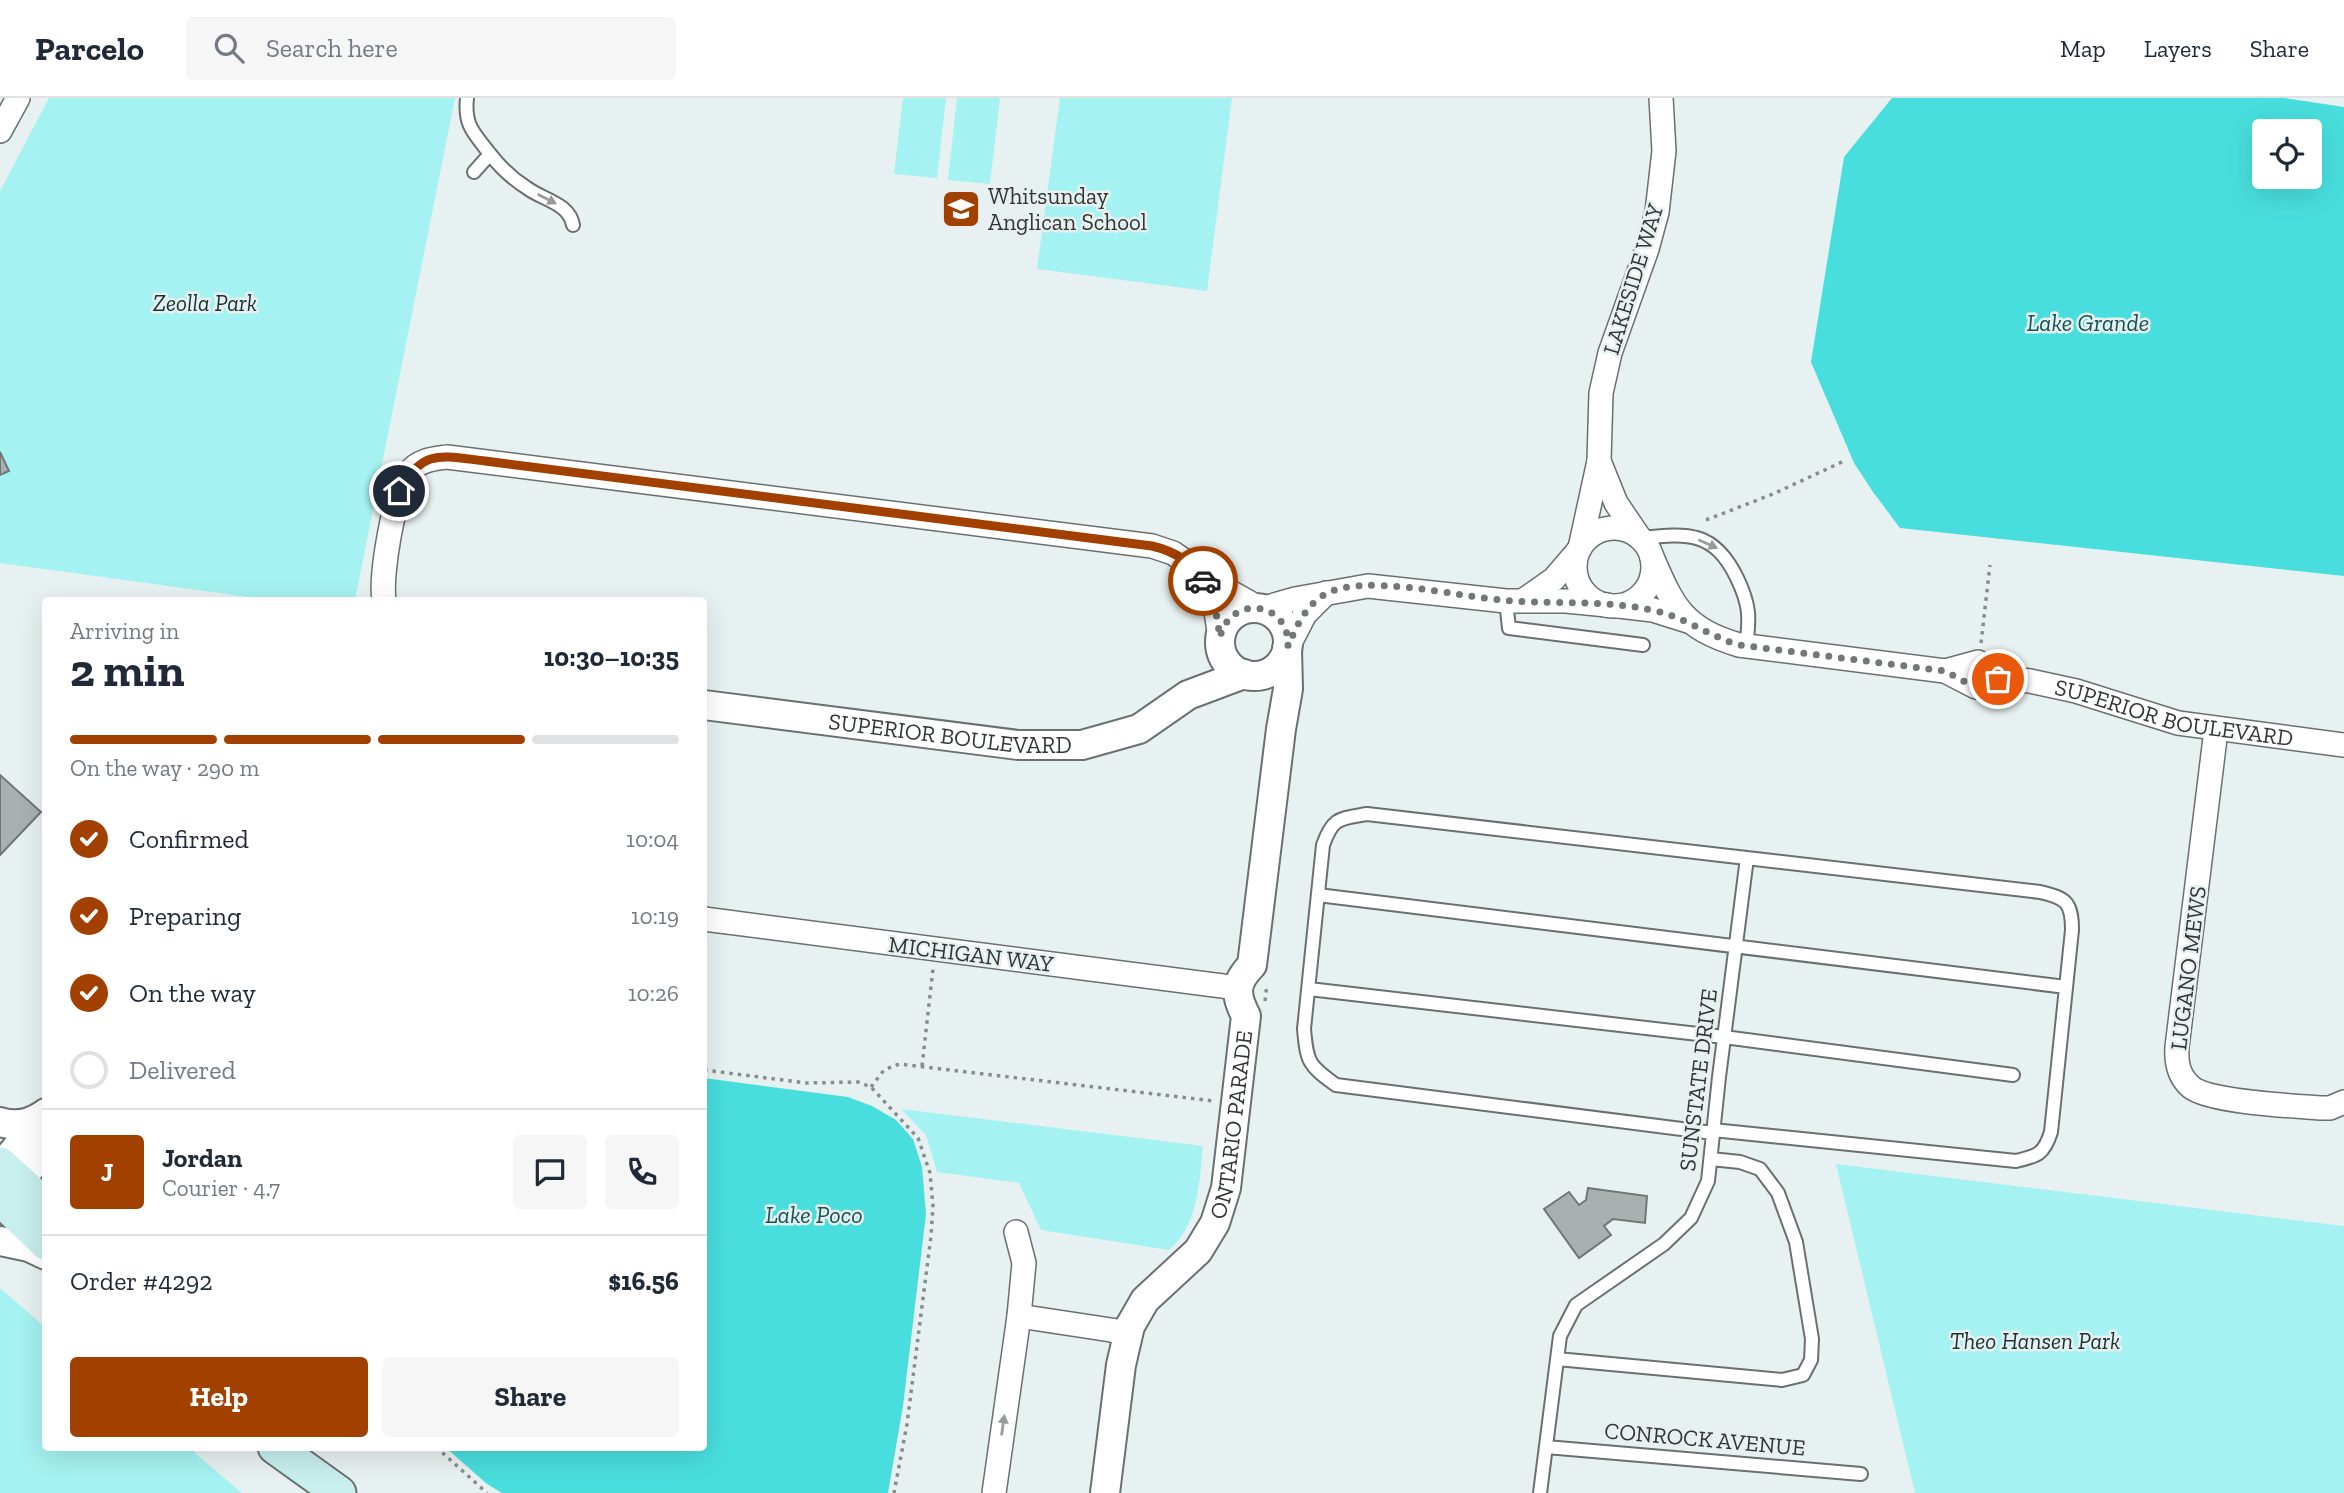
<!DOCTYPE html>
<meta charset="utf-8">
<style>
:root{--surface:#fff;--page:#f6f6f7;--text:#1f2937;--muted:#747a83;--line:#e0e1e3;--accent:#a24000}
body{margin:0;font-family:"Zilla Slab",serif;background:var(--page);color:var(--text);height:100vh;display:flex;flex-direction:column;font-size:26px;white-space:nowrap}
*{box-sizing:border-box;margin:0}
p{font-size:23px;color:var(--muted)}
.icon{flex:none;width:38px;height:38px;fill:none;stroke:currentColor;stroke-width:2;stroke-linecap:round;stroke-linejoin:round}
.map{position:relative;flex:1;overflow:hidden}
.drawer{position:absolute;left:42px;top:499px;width:665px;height:854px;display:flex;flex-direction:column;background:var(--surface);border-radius:7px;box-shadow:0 7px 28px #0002}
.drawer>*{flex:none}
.buttons{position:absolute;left:2252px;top:21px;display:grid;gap:14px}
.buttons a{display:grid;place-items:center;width:70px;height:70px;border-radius:7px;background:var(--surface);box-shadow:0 7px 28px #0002;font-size:35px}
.pin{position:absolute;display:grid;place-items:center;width:60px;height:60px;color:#fff;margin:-30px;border:4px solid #fff;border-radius:50%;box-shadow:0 2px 7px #0007}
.courier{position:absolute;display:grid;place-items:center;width:70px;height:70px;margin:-35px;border:5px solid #a24000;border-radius:50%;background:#fff;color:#222;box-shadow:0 2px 9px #0007}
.headline em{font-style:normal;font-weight:700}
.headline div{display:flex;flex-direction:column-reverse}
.headline{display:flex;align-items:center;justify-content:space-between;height:119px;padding:0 28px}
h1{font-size:46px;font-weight:700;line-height:52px}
.bar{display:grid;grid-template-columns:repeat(4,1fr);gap:10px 7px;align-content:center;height:84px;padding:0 28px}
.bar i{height:9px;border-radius:5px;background:var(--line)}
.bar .active{background:var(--accent)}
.bar p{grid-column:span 4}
.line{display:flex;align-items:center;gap:18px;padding:0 28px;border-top:2px solid var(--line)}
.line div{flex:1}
.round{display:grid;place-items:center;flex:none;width:74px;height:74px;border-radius:7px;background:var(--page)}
ol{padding:0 28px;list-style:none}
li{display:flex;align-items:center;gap:21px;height:77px}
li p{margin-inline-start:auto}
li .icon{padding:7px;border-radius:50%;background:var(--accent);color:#fff;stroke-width:4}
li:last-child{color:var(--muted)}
li i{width:38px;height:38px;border:4px solid var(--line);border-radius:50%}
.primary-button{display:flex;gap:14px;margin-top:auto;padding:14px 28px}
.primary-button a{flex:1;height:80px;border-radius:7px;background:var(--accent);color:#fff;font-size:28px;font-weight:700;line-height:80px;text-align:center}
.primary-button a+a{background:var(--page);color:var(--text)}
header{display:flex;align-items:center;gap:42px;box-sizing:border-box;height:98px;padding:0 35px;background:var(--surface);border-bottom:2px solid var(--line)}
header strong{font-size:33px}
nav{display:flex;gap:38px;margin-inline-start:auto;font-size:24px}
.search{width:490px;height:63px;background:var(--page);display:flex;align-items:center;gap:18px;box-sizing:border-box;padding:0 24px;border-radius:7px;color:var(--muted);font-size:26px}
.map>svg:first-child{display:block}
.green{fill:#a4f2f1}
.water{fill:#48dedd;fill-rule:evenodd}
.building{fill:#a8b0b0;stroke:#6e7676;stroke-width:2}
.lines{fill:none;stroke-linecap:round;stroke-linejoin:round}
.service-casing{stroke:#697070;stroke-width:16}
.minor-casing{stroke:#697070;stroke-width:26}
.tertiary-casing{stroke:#697070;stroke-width:32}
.secondary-casing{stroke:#697070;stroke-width:37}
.path{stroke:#878d8d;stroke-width:3.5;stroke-dasharray:3.5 5;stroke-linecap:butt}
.service{stroke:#fff;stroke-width:12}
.minor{stroke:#fff;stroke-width:23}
.tertiary{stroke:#fff;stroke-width:28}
.secondary{stroke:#c8eeee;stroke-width:33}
.oneway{fill:#999a9a}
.done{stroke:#727777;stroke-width:7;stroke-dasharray:0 12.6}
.route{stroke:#a24000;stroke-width:9}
.labels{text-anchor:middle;stroke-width:5;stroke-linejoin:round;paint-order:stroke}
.poi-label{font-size:23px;fill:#333636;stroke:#e8f1f1;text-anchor:start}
.street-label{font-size:23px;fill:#333636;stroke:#e8f1f1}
.park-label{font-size:23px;font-style:italic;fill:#183131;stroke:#e8f1f1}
.water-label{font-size:24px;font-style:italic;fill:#145353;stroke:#e8f1f1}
</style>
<header>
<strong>Parcelo</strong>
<div class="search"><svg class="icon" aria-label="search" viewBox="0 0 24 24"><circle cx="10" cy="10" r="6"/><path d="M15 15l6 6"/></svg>Search here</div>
<nav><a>Map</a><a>Layers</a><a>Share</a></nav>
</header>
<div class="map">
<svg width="2344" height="1395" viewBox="0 0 2344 1395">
<rect width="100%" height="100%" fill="#e8f1f1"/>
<!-- green -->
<path class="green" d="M 49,0 L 455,0 L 355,502 L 270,502 L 0,465 L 0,93 Z
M 903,0 L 946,0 L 937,80 L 894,76 Z
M 957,0 L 1000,0 L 990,86 L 948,82 Z
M 1060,0 L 1232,0 L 1207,193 L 1037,171 Z
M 901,1011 L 1203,1048 C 1199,1085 1199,1126 1169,1152 L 1041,1132 L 1019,1085 L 937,1074 L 926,1037 Z
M 1836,1066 L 2344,1128 L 2344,1395 L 1915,1395 Z
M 0,1190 L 45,1229 L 46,1349 L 188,1349 L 242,1395 L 0,1395 Z"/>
<!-- water -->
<path class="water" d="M 1892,0 L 2284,0 L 2344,9 L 2344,478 L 1900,430 L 1873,394 L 1854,365 L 1811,264 L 1844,59 ZM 2264,33 L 2310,33 L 2310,79 L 2264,79 Z
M 704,980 L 848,999 L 872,1008 L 896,1022 L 913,1041 L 922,1069 L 926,1116 L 903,1308 L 888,1395 L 502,1395 L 487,1386 L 445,1349 L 704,1349 Z"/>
<!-- building -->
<path class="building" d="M 0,354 L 9,373 L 0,377 Z
M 0,677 L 41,714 L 0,757 Z
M 1588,1090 L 1647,1098 L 1645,1125 L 1613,1121 L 1604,1128 L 1611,1137 L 1579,1160 L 1544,1111 L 1569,1094 L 1579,1107 L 1586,1102 Z"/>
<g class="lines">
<!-- service casing -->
<g class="service-casing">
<path id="service" d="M 467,0 C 464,28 474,35 490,56
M 474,74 L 490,56 C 500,69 513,81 527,90 C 543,102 569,105 573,127
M 1641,440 C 1689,435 1714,433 1737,480 C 1750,507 1750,519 1746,549
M 1506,503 L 1509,530 L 1643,547
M 1318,797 L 2066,889
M 1309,891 L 1724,939 L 2013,977
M 1713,1032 L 2016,1063 C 2038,1058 2044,1056 2051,1034 L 2072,832 C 2072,804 2066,800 2040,794 L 1367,716 C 1339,721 1333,719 1323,747 L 1304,931 C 1307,964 1308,967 1336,987 L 1713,1035
M 1557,1261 L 1782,1282 L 1803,1277 L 1811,1262 L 1812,1241 L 1796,1144 L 1778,1095 L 1760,1071 L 1740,1064 L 1711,1061
M 1546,1349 L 1861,1376
M 1540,1395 L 1560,1238 L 1576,1207 L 1664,1146 L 1691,1120 L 1708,1083 L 1719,979 L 1747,760"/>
</g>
<!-- minor casing -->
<g class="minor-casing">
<g id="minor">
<path d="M 0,33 L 18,0"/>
<path d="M 1599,363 L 1616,405 L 1639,439"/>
<circle cx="1614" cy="469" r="39"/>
<path d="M 1580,450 L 1599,363 L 1601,295 L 1610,255 L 1647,151 L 1657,114 L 1664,53 L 1661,0"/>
<path id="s1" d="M 1652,459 C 1674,510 1683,530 1739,547 L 1945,573 L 1976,589 L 2003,580 L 2030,583 L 2076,593 L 2178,625 L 2344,647"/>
<path d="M 1198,474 L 1215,508 L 1220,539"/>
<path d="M 384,502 C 380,478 394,394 409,375 C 418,362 433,361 447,359 L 1152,448 L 1173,455 L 1227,492 L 1259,510"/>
<path d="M 1524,502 L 1554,481 L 1578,453"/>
<path d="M 1619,508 L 1653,512 L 1688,523"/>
<path d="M 1261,511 L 1295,501 L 1368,488 L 1506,503 L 1566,503 L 1607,507"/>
<path d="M 1288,549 L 1305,516 L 1326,495"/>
<path d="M 1945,573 L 1978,564 L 2005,580"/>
<path d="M 2216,632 L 2177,949 C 2176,964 2178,978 2191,989 C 2209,1004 2294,1008 2321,1010 L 2330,1010 L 2344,1004"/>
<path d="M 704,821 L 1238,890"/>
<path d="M 1016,1134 L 1024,1165 L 1019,1218"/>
<path d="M 994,1395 L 1019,1218 L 1111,1232 L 1128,1236"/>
</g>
</g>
<!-- tertiary casing -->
<g class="tertiary-casing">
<g id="tertiary">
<circle cx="1254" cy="544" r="34"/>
<path id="s2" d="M 704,607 L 1018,647 L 1082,647 L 1139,631 L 1188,597 L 1244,576"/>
<path d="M 0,1024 C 16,1029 30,1026 43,1017"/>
<path d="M 2,1067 L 46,1015"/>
<path d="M 18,1083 L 46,1053"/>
<path d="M 0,1143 L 29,1149 L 46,1157"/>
<path id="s3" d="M 1105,1395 L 1121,1267 L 1130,1228 L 1145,1202 L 1198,1153 L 1215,1125 L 1226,1090 L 1246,918 C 1235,897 1234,885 1252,867 L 1281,631 L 1288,591 L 1287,551"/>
</g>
</g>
<!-- secondary casing -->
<g class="secondary-casing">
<path id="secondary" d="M 0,1066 L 46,1108
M 0,1101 L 46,1145
M 275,1349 L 339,1395"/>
</g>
<!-- path -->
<path class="path" d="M 1706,422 L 1773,396 L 1844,363
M 1981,545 L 1990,467
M 1265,903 L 1267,886
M 922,968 L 933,871 L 932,871
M 704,972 L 807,985 L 858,984 L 871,989 L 918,1040 L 930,1075 L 933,1108 L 931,1138 L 907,1326 L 894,1395
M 871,989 L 884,972 L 899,966 L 1214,1003
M 436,1349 L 487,1395"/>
<!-- service -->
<use href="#service" class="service"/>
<!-- minor -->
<use href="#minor" class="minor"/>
<!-- tertiary -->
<use href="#tertiary" class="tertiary"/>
<!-- secondary -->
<use href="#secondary" class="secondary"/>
</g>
<!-- one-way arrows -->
<defs><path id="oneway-solid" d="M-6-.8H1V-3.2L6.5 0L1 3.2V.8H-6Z" transform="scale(1.75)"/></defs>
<g class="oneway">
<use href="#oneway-solid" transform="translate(547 101) rotate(27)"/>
<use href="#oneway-solid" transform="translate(1708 446) rotate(24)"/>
<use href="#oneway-solid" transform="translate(1003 1327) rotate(-82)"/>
</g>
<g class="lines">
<!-- done -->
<path class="done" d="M 1203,483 L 1215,508 L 1220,539 C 1231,495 1290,504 1288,548 C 1296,530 1305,508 1324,497 C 1361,474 1459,499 1502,502 C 1553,507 1605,501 1656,513 C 1686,520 1709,538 1739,547 L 1945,573 L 1976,590 L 1998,581"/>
<!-- route -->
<path class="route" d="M 399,393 C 423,350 442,358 485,363 L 1152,448 C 1174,453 1192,464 1203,483"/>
</g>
<!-- icons -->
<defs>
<g id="school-square" transform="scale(2.0125)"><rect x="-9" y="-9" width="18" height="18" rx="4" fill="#a24000" stroke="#e8f1f1"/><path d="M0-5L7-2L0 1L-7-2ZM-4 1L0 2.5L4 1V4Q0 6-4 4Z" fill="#fff"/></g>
</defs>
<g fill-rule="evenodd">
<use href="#school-square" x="961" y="111"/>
</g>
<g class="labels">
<!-- poi labels -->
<g class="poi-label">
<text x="988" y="106">Whitsunday<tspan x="988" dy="26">Anglican School</tspan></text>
</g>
<!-- street labels -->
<g class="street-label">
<text transform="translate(1633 181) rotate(-73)" y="8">LAKESIDE WAY</text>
<text dy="8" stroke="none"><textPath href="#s1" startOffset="576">SUPERIOR BOULEVARD</textPath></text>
<text dy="8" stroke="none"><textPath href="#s2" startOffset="248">SUPERIOR BOULEVARD</textPath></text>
<text transform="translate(971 856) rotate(7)" y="8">MICHIGAN WAY</text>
<text transform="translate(2188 870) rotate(-83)" y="8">LUGANO MEWS</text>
<text transform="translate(1698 982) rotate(-83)" y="8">SUNSTATE DRIVE</text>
<text dy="8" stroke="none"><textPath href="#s3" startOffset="404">ONTARIO PARADE</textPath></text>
<text transform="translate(1705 1341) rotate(5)" y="8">CONROCK AVENUE</text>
</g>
<!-- park labels -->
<g class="park-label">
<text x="205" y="213">Zeolla Park</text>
<text x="2035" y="1251">Theo Hansen Park</text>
</g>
<!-- water labels -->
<g class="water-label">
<text x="2088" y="233">Lake Grande</text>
<text x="814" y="1125">Lake Poco</text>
</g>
</g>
</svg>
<div class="buttons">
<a><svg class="icon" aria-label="locate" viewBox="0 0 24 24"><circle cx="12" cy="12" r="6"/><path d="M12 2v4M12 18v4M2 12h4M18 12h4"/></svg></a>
</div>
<div class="pin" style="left:1998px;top:581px;background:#ea580c"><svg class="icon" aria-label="bag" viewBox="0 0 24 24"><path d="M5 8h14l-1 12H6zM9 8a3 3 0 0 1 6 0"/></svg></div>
<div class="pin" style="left:399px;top:393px;background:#1f2937"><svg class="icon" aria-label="home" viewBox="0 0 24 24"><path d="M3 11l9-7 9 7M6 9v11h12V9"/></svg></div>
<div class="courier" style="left:1203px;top:483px"><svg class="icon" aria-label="car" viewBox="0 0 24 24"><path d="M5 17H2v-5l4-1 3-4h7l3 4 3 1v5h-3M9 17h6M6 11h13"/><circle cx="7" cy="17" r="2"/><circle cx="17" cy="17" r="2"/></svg></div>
<section class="drawer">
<div class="headline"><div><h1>2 min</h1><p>Arriving in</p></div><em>10:30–10:35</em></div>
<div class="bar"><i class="active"></i><i class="active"></i><i class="active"></i><i></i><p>On the way · 290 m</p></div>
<ol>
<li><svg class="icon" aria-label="check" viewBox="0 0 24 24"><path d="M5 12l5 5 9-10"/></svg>Confirmed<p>10:04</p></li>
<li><svg class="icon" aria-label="check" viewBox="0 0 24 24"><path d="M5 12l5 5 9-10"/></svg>Preparing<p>10:19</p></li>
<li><svg class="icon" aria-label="check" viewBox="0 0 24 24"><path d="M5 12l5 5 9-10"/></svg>On the way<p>10:26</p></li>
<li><i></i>Delivered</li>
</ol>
<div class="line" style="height:126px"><b class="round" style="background:var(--accent);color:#fff">J</b><div><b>Jordan</b><p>Courier · 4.7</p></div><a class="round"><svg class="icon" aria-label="chat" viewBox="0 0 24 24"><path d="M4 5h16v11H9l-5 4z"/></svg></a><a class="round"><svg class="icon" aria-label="phone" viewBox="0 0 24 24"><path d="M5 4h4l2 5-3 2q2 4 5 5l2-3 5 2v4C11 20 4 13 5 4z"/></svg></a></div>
<div class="line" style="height:91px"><div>Order #4292</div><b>$16.56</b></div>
<div class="primary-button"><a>Help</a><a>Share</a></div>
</section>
</div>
